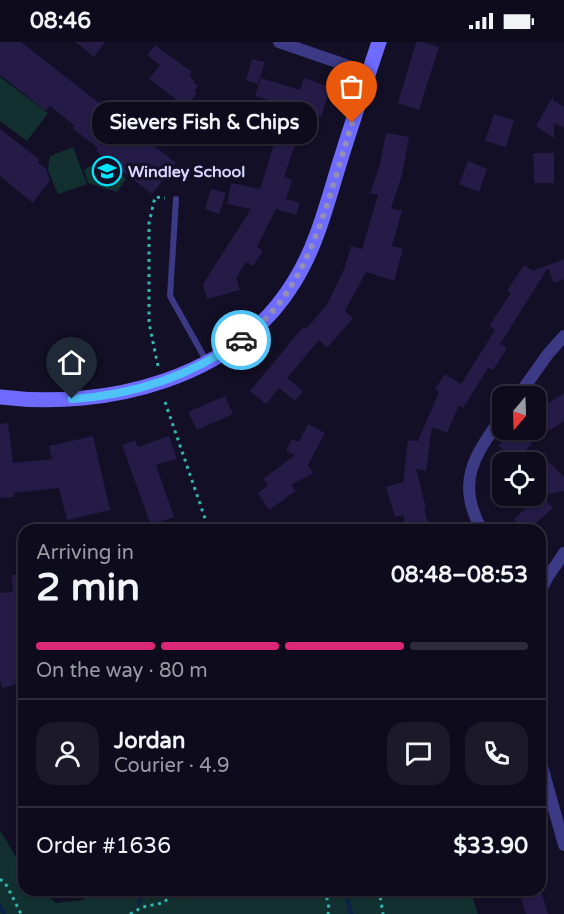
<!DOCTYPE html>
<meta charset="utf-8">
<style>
:root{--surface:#0e0b1c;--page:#1c1929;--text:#f1f3f6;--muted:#9b9ba3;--line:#2e2b3b;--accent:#db2777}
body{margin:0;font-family:"Varela Round",sans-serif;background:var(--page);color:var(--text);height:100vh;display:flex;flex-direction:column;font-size:22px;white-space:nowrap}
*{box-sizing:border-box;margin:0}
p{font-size:20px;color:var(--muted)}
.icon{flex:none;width:33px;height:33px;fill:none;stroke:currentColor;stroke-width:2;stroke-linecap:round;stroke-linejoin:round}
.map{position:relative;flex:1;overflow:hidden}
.drawer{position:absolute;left:18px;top:482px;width:528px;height:372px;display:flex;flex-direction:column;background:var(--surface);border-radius:18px;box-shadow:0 2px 4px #0004,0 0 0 2px var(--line)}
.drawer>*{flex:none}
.needle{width:39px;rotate:199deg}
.tools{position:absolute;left:492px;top:344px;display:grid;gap:12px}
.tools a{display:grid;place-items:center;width:54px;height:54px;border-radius:12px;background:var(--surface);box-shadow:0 2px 4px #0004,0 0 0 2px var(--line);font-size:30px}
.pin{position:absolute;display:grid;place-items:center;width:51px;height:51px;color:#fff;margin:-62px -26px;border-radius:50% 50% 50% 0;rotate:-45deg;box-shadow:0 0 6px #0007}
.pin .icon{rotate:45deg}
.courier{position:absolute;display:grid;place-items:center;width:60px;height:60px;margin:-30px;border:4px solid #4fc3f7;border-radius:50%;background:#fff;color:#222;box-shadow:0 2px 8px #0007}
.bubble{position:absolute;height:42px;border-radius:18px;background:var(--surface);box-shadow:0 2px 4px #0004,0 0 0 2px var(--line);font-size:20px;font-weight:700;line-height:42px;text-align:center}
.headline em{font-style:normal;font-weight:700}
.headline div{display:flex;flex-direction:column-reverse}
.headline{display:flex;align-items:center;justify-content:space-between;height:102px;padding:0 18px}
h1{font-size:39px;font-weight:700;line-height:45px}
.bar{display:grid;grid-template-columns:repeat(4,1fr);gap:9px 6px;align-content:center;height:72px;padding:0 18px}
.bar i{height:8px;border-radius:4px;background:var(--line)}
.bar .current{background:var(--accent)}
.bar p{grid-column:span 4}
.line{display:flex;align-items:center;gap:15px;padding:0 18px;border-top:2px solid var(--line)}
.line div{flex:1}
.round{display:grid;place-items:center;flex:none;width:63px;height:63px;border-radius:18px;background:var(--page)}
.status{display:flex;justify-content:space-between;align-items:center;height:42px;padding:0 30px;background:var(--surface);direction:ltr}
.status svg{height:16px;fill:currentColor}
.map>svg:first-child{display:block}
.green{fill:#12302f}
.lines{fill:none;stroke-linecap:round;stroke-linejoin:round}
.stream{stroke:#0c2248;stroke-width:4.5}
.building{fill:#241b47}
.path{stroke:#2fb8b0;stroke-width:3;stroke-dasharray:3 4.5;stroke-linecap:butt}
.lane{stroke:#3d3a85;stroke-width:6}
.street{stroke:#3d3a85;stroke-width:12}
.secondary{stroke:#6f6bff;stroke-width:15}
.done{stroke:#948fb3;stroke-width:6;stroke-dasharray:0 10.8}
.route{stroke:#4fc3f7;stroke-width:8}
.labels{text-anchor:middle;stroke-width:6;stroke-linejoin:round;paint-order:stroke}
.poi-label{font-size:16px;font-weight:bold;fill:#d9d4ff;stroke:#130f26;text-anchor:start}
</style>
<div class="status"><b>08:46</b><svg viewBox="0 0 49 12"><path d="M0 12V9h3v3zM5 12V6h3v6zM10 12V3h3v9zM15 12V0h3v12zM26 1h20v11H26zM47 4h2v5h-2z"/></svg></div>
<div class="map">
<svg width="564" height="872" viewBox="0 0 564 872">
<rect width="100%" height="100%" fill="#130f26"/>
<!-- green -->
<path class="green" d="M 0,35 L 48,71 L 27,99 L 0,79 Z
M 73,105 L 87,142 L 58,152 L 48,128 L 50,114 Z
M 102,117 L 126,137 L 117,150 L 88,141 L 84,128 Z
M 0,788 L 24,829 L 24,848 L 42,848 L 56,861 L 82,858 L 93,848 L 470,848 L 478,872 L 0,872 Z"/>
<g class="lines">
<!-- stream -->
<path class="stream" d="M 345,848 L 351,872
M 139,861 L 143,850 L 147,848
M 0,864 L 4,872"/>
</g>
<!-- building -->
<path class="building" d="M 0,0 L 21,0 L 176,121 L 152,152 L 96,109 L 98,106 L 72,86 L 74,83 L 50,64 L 46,69 L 0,33 Z
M 75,0 L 105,0 L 94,15 Z
M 416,0 L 423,0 L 439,5 L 419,68 L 398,61 Z
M 155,3 L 192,30 L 189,34 L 195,39 L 193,40 L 198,44 L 194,48 L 197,51 L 186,65 L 149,37 L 160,23 L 147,13 Z
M 252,17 L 265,20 L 258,42 L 246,38 Z
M 261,36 L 300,48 L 304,36 L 330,45 L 321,75 L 255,54 Z
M 553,54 L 553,58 L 564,65 L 564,86 L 554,81 L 554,96 L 536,84 Z
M 494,72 L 514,78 L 506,105 L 485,99 Z
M 280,83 L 301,85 L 284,135 L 292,138 L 286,157 L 300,161 L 296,173 L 276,167 L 257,205 L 263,209 L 253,224 L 246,220 L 236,236 L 240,248 L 207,257 L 203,242 L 251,167 L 227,162 L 231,141 L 260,147 Z
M 0,87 L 40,118 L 38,121 L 46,127 L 50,138 L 33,161 L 0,134 Z
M 386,91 L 409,95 L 402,133 L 391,166 L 402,169 L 392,204 L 403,207 L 394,239 L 366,230 L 345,269 L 353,276 L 327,306 L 319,298 L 287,336 L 303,349 L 295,359 L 279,346 L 266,362 L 250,349 L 303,285 L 306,287 L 327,263 L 345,225 L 351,204 L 362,207 L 378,153 L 370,151 L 379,126 Z
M 533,111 L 554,111 L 554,141 L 534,141 Z
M 468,119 L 487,127 L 479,150 L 459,142 Z
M 211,147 L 226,151 L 219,172 L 205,167 Z
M 564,217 L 564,237 L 554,241 L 548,226 L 500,302 L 507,306 L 493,328 L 488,326 L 463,366 L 459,363 L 447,391 L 432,385 L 426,429 L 416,427 L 426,466 L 424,467 L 430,488 L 407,488 L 403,473 L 395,475 L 386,445 L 403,440 L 408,398 L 418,399 L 439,350 L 435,347 L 445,332 L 461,342 L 495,288 L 489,284 L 511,251 L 507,248 L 524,223 L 533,229 Z
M 564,351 L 564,379 L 549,389 L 536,369 Z
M 225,354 L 233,372 L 197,388 L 188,370 Z
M 8,381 L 13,421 L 52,417 L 49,404 L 93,394 L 110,468 L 67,478 L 59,446 L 14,451 L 14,455 L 0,456 L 0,382 Z
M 308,382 L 325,391 L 308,423 L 313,431 L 291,443 L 296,449 L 269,468 L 258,451 L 268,443 L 263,437 L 295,413 L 286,409 L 292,397 L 299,400 Z
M 516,387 L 532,402 L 514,419 L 499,403 Z
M 169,394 L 177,417 L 156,423 L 174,475 L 151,483 L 122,403 L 135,398 L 138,405 Z
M 549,420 L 564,435 L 564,449 L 544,453 L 538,422 Z
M 541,453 L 553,466 L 528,488 L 524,488 L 514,477 Z
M 24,532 L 24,640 L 2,646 L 0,638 L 0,551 L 13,550 L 12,533 Z
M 519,848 L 541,848 L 548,872 L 526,872 Z"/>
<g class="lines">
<!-- path -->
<path class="path" d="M 158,324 L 149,281 L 149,181 L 155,155 L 165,156
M 165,360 L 209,488
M 0,837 L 7,844 L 21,872
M 325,848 L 329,866 L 328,872
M 379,848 L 383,872
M 130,872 L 143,865 L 162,861 L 182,848"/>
<!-- lane -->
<path class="lane" d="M 176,157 L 170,254 L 207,320"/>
<!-- street -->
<path class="street" d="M 279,0 L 369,31
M 518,354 L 548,312 L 564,294
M 482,488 C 455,441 474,414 502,375
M 540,550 L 547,536 L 564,511
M 540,717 L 564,803"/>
<!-- secondary -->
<path class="secondary" d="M 0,355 C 106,368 235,337 294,240 C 316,205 326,165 338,126 C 351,84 365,42 379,0"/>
</g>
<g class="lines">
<!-- done -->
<path class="done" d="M 241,298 C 311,248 327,159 352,81"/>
<!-- route -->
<path class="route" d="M 72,357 C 133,353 191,334 241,298"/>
</g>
<!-- icons -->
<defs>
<g id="school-ring" transform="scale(1.5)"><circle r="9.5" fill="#130f26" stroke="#00e5ff" stroke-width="1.5"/><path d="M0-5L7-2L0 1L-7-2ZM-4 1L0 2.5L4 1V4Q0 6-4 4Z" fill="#00e5ff"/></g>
</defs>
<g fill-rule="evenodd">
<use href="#school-ring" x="107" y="129"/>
</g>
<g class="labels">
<!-- poi labels -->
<g class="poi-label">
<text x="128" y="135">Windley School</text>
</g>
</g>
</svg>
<div class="tools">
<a><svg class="needle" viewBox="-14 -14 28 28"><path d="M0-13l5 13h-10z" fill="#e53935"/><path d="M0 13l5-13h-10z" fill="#9b9ba3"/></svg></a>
<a><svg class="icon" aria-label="locate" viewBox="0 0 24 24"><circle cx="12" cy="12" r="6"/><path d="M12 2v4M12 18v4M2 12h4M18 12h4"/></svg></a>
</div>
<div class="pin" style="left:352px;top:81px;background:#ea580c"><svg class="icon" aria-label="bag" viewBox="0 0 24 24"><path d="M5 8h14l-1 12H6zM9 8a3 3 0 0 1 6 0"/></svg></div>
<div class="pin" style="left:72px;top:357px;background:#1f2937"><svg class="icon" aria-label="home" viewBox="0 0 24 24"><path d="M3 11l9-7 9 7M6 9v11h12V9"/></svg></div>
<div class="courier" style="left:241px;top:298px"><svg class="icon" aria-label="car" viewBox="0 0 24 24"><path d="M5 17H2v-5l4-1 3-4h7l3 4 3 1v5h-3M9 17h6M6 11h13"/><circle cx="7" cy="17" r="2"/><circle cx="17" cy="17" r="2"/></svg></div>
<div class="bubble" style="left:92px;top:60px;width:225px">Sievers Fish &amp; Chips</div>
<section class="drawer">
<div class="headline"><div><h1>2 min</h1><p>Arriving in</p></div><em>08:48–08:53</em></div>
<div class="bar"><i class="current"></i><i class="current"></i><i class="current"></i><i></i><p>On the way · 80 m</p></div>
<div class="line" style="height:108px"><a class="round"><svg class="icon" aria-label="person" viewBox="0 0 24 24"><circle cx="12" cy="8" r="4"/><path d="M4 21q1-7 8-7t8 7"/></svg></a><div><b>Jordan</b><p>Courier · 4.9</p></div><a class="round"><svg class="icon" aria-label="chat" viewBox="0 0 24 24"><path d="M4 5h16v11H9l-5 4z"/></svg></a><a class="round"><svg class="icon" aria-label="phone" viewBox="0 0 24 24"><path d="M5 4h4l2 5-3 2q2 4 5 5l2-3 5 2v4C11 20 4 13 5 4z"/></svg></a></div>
<div class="line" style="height:78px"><div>Order #1636</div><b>$33.90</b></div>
</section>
</div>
